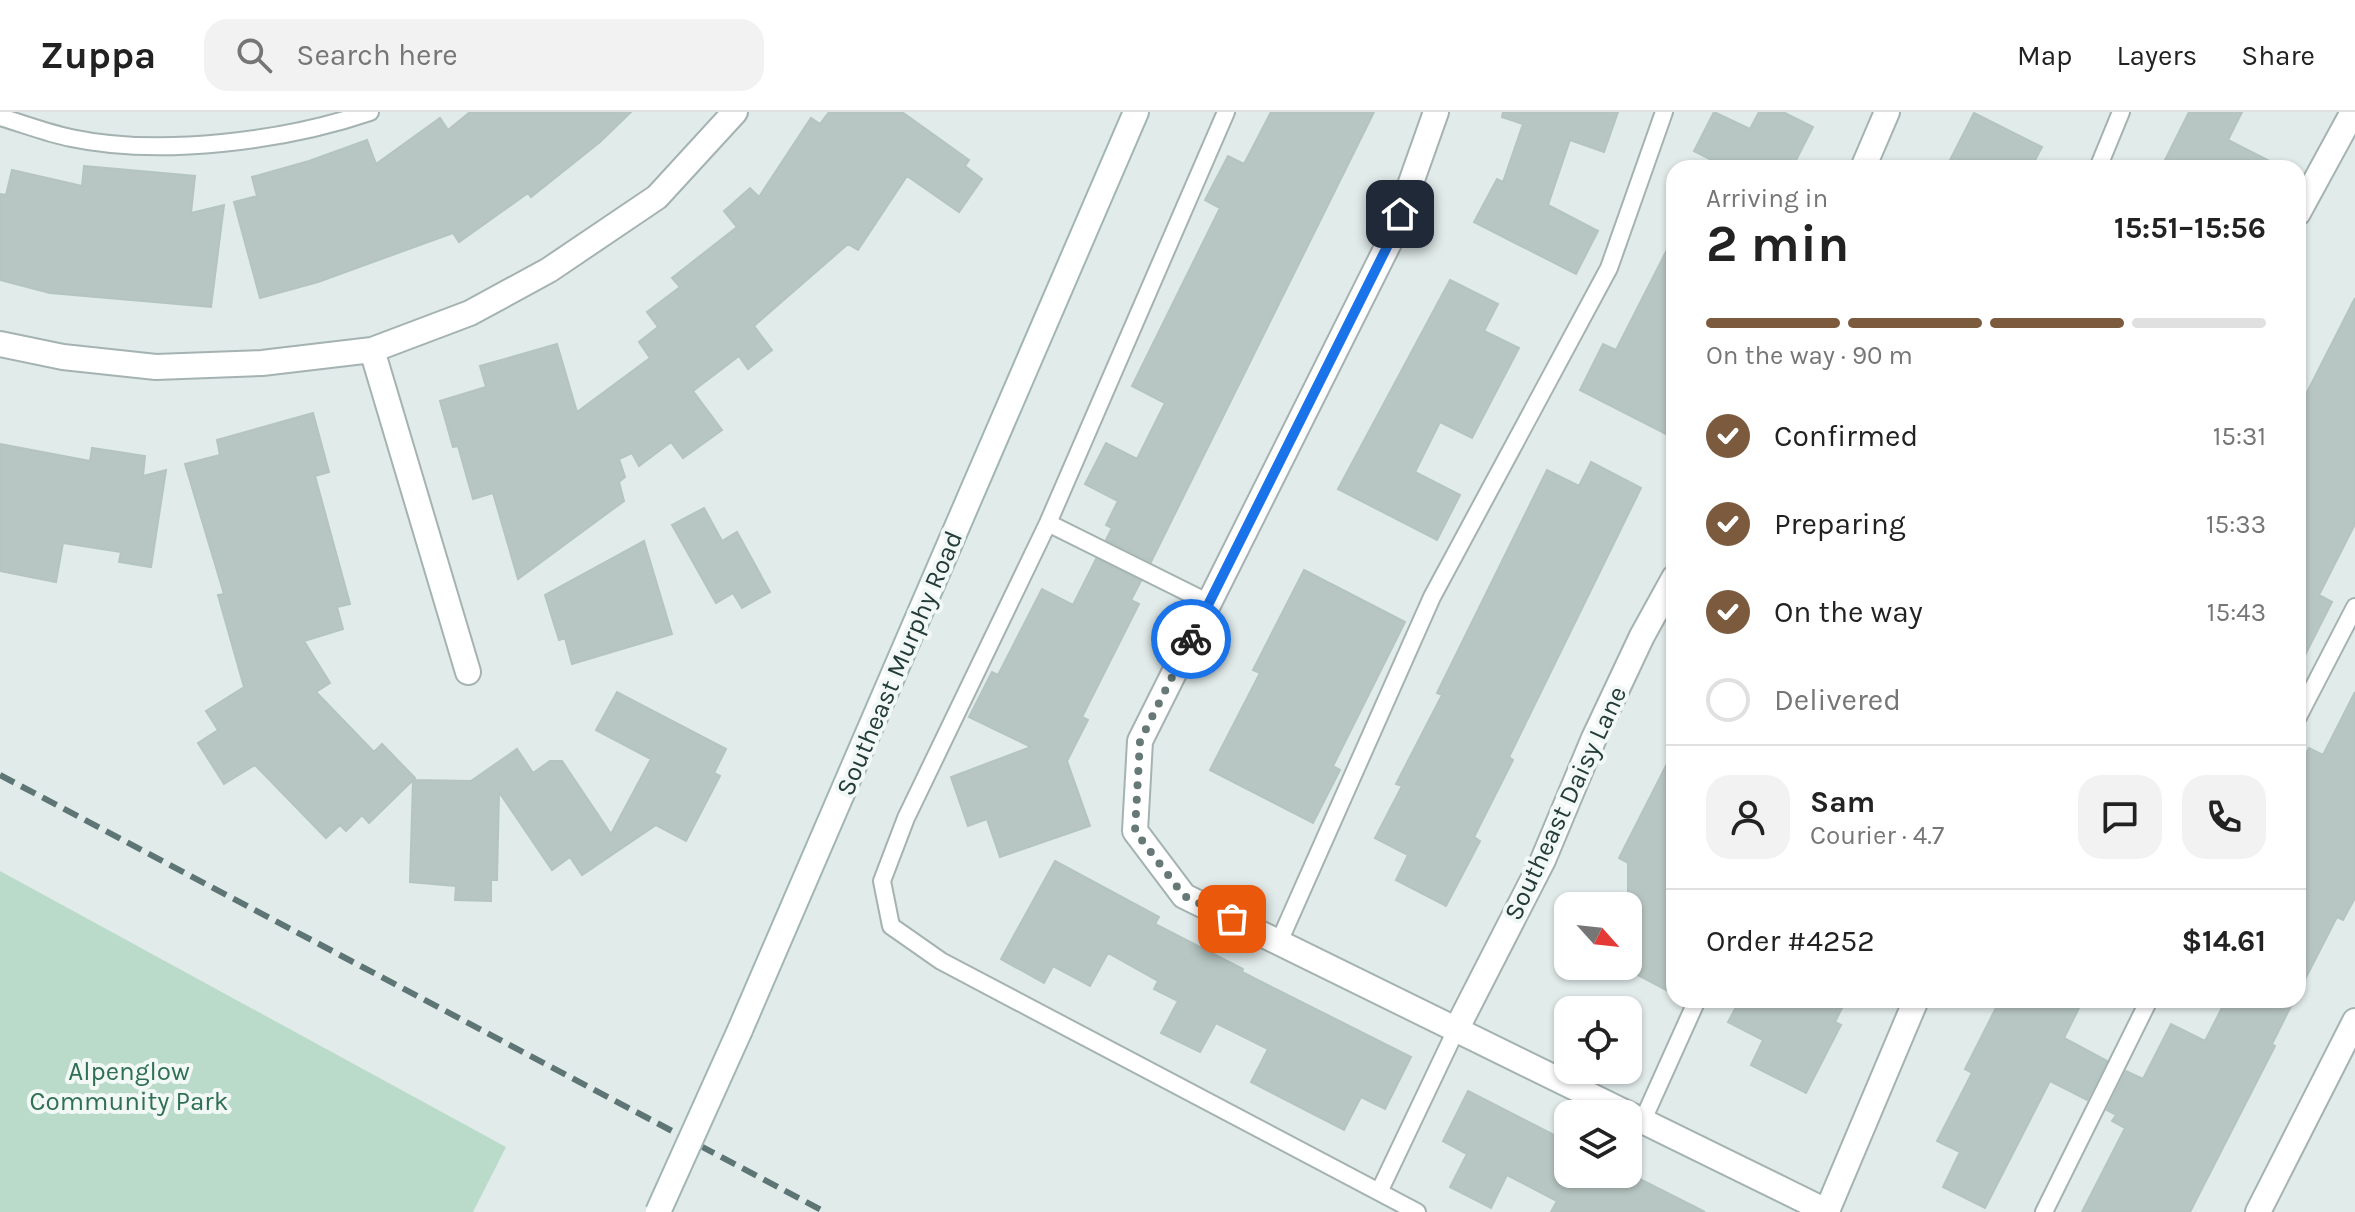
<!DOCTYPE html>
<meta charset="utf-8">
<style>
:root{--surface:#fff;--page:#f2f2f2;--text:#222;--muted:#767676;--line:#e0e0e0;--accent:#7c5a3e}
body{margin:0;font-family:Karla,sans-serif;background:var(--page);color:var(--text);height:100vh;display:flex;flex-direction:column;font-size:30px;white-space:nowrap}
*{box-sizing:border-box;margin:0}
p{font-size:26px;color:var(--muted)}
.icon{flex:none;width:44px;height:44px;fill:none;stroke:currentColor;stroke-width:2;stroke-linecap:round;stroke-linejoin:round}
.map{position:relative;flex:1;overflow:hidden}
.side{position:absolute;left:1666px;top:48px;width:640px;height:848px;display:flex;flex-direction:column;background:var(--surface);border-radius:24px;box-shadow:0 2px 6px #0004}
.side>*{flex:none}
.needle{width:52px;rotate:117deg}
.controls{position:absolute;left:1554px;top:780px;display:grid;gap:16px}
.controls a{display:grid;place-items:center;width:88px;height:88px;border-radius:16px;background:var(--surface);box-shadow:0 2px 6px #0004;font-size:40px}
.pin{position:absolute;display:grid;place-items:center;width:68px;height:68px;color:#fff;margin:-34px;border-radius:16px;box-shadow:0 4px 12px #0006}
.courier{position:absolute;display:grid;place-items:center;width:80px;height:80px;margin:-40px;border:6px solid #1a73e8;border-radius:50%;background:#fff;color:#222;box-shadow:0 2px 10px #0007}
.head em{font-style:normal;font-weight:700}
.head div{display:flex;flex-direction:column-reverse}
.head{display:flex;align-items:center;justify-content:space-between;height:136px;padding:0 40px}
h1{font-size:52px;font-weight:700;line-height:60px}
.bar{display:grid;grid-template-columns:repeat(4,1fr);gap:12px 8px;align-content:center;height:96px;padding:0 40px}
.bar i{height:10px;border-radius:6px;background:var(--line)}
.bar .selected{background:var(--accent)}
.bar p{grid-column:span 4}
.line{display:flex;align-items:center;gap:20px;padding:0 40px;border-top:2px solid var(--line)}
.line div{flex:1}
.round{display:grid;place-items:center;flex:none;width:84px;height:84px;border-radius:24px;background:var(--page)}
ol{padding:0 40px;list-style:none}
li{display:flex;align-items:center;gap:24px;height:88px}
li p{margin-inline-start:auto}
li .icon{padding:8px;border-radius:50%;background:var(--accent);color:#fff;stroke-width:4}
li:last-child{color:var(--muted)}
li i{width:44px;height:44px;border:4px solid var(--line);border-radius:50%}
header{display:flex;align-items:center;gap:48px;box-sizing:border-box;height:112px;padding:0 40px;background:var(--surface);border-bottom:2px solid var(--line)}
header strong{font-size:38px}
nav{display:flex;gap:44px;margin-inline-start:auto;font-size:28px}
.search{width:560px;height:72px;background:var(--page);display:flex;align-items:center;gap:20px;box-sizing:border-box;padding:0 28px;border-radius:24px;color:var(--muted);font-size:30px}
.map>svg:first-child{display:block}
.green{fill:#bbdbca}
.building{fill:#b7c6c2;stroke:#b4c4c1;stroke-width:2}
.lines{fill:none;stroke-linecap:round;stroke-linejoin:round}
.service-casing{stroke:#a4b3b1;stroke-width:20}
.minor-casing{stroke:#a4b3b1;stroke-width:28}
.secondary-casing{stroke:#a1b6b3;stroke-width:28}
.service{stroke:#fff;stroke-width:16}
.minor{stroke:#fff;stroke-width:24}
.secondary{stroke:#fff;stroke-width:24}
.rail{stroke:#5d7675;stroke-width:6;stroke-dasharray:16 8;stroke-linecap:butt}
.secondary-bridge-casing{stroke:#a1b6b3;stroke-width:28;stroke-linecap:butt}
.secondary-bridge{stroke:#fff;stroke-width:24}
.done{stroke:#667977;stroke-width:8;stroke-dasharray:0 14.4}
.route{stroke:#1a73e8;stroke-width:10}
.labels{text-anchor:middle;stroke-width:8;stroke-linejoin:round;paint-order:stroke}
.street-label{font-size:26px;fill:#233b39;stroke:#f2f8f6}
.park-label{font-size:26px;fill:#2f7055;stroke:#f2f8f6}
</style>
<header>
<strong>Zuppa</strong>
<div class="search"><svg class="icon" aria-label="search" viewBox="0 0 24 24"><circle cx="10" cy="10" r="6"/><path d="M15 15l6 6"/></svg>Search here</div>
<nav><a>Map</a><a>Layers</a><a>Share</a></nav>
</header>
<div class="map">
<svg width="2355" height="1100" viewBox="0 0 2355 1100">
<rect width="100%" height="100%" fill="#e1ebe9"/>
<!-- green -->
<path class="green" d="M 0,759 L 506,1035 L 473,1100 L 0,1100 Z"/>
<!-- building -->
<path class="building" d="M 470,0 L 631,0 L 600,30 L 531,85 L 528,81 L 459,130 L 453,121 L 318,170 L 260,186 L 234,90 L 257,84 L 252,65 L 309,49 L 367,28 L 376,52 L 440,6 L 448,18 Z
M 829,0 L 902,0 L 969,48 L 965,54 L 982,67 L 959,100 L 907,64 L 858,138 L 848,132 L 754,214 L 772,238 L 748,257 L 739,244 L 693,279 L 722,318 L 683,346 L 671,330 L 639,354 L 632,341 L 619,347 L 625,365 L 619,370 L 624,389 L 518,467 L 493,381 L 473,387 L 458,334 L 453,335 L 440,289 L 486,275 L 480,254 L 557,232 L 577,300 L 650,246 L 639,230 L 658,215 L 647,200 L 680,175 L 672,166 L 737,115 L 724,99 L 750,76 L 759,85 L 811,6 L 820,12 Z
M 1271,0 L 1374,0 L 1151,450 L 1106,428 L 1112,416 L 1106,413 L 1118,389 L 1085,372 L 1106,331 L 1137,347 L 1165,291 L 1132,274 L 1220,96 L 1205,88 L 1228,44 L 1244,52 Z
M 1503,0 L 1618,0 L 1604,40 L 1570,28 L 1548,93 L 1598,119 L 1576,162 L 1474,110 L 1497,67 L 1503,70 L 1523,12 L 1502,5 Z
M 1714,0 L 1750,17 L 1759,0 L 1783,0 L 1813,15 L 1792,56 L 1727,56 L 1694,39 Z
M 2189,0 L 2242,0 L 2228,28 L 2283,56 L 2161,56 Z
M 1974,1 L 2042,35 L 2031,56 L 1946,56 Z
M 84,54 L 195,64 L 191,101 L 224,93 L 211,195 L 50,181 L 0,168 L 0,82 L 6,83 L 12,58 L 82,74 Z
M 1674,124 L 1674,326 L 1580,278 L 1603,232 L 1616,238 Z
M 1450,168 L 1498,192 L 1484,219 L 1519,236 L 1472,326 L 1440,310 L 1415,360 L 1460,383 L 1437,428 L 1338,377 Z
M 2355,186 L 2355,412 L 2319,483 L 2332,490 L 2298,557 L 2298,298 Z
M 313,301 L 329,360 L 315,364 L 350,492 L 337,495 L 343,517 L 304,529 L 330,571 L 316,580 L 374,640 L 382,632 L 415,666 L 413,668 L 471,669 L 517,637 L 533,661 L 550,649 L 562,649 L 611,722 L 651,647 L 596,618 L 617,580 L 726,637 L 714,661 L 720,664 L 686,729 L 656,713 L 582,763 L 570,745 L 552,758 L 499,680 L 497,768 L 491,768 L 491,789 L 455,788 L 456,774 L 410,770 L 413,668 L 369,711 L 362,703 L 346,719 L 340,713 L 326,726 L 255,653 L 224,672 L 198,631 L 218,618 L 206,599 L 244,575 L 218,483 L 224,482 L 185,352 L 220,343 L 217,328 Z
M 0,332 L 90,349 L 92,336 L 145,344 L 143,364 L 166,358 L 151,455 L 119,450 L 121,440 L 63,431 L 56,470 L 0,459 Z
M 1591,350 L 1641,376 L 1509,645 L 1513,648 L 1474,725 L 1480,729 L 1446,794 L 1396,768 L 1408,743 L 1375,726 L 1402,674 L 1396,672 L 1442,583 L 1437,581 L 1547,358 L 1579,374 Z
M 704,396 L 722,429 L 737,420 L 770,480 L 742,496 L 733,481 L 716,491 L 672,413 Z
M 644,429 L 672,522 L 572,552 L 565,526 L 559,528 L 545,483 Z
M 1096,447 L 1141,469 L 1131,488 L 1139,492 L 1082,605 L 1088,608 L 1067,649 L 1090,714 L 1000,745 L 987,707 L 968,714 L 951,665 L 1031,635 L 969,605 L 992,560 L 998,563 L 1042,477 L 1073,493 Z
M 1304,458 L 1405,510 L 1333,654 L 1340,658 L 1313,711 L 1210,658 L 1260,561 L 1253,558 Z
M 2355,580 L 2355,786 L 2343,808 L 2337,805 L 2298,881 L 2298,657 L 2309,636 L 2323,643 Z
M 1674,638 L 1674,882 L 1628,858 L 1628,751 L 1619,746 Z
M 1055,749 L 1159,805 L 1155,812 L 1243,857 L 1242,860 L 1411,945 L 1385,997 L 1361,985 L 1344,1018 L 1251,970 L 1268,937 L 1216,911 L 1200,940 L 1161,921 L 1178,889 L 1154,877 L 1158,869 L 1108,841 L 1090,874 L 1053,854 L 1044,871 L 1001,847 Z
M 1740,888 L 1846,888 L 1835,910 L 1841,913 L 1806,981 L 1751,953 L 1763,928 L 1728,910 Z
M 2000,888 L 2083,888 L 2064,926 L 2107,949 L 2087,988 L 2050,969 L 1985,1096 L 1943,1075 L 1960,1040 L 1937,1029 L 1972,961 L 1965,957 Z
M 2226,888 L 2294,888 L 2272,932 L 2275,934 L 2190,1100 L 2082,1100 L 2125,1016 L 2112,1009 L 2116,1003 L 2107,998 L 2126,959 L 2143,967 L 2171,912 L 2205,929 Z
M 1468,979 L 1568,1030 L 1568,1062 L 1630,1062 L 1705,1100 L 1551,1100 L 1557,1089 L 1507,1063 L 1491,1096 L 1450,1075 L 1467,1042 L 1443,1029 Z"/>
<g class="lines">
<!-- service casing -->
<g class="service-casing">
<path id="service" d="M 1226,0 L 1048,411 L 906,706 L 882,769 L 891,814 L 941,849 L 1417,1100
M 0,5 C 24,12 47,21 71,26 C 160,45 285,29 370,0
M 2098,56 L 2121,0
M 1048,411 L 1209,491
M 2298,605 L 2355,495
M 1279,830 L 1432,485 L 1609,156 L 1664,0
M 1643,1008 L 1697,888
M 1379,1080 L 1457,916
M 2044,1100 L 2149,888"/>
</g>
<!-- minor casing -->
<g class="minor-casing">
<path id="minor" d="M 1436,0 L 1391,127 L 1140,629 L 1135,719 L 1184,784 L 1828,1100
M 1863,56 L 1887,0
M 2298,101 L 2353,0
M 0,232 L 63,245 L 156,255 L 262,251 L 372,238 L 470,201 L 549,158 L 657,85 L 735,0
M 372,238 L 468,560
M 1457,916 L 1543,748 L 1594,626 L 1642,524 L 1674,466
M 1827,1099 L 1916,888
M 2258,1100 L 2355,909"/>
</g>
<!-- secondary casing -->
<g class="secondary-casing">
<path id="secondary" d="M 740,918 L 1136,0"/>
</g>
<!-- service -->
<use href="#service" class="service"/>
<!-- minor -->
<use href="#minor" class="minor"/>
<!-- secondary -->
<use href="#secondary" class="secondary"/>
<!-- rail -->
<path class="rail" d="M 0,663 L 825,1100"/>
<!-- secondary-bridge casing -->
<g class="secondary-bridge-casing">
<path id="secondary-bridge" d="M 658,1100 L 740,918"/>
</g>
<!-- secondary-bridge -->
<use href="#secondary-bridge" class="secondary-bridge"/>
</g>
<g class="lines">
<!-- done -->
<path class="done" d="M 1191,527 L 1140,629 L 1135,719 L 1184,784 L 1232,807"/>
<!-- route -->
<path class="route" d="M 1191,527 L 1391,127 L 1400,102"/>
</g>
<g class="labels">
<!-- street labels -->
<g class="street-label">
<text transform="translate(899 551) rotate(-67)" y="9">Southeast Murphy Road</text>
<text transform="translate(1565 691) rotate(-65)" y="9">Southeast Daisy Lane</text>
</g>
<!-- park labels -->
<g class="park-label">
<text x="129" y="968">Alpenglow<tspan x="129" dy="30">Community Park</tspan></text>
</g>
</g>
</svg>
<div class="controls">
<a><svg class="needle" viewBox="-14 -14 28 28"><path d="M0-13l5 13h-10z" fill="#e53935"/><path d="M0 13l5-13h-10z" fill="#767676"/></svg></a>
<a><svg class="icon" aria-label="locate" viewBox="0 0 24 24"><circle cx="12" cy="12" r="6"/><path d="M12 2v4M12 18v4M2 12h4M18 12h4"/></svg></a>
<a><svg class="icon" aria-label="layers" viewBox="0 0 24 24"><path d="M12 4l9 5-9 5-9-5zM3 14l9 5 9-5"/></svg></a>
</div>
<div class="pin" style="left:1232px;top:807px;background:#ea580c"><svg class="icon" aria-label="bag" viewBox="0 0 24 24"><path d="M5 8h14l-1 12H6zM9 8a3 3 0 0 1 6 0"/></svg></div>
<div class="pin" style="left:1400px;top:102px;background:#1f2937"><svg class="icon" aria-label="home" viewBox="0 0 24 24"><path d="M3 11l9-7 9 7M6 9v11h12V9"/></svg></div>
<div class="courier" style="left:1191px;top:527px"><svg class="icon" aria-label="bike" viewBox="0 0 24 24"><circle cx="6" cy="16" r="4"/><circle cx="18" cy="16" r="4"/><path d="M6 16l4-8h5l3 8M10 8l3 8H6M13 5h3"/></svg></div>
<section class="side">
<div class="head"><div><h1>2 min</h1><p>Arriving in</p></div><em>15:51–15:56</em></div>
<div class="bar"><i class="selected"></i><i class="selected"></i><i class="selected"></i><i></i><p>On the way · 90 m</p></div>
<ol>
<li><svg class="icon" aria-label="check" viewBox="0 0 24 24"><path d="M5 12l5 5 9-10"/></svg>Confirmed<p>15:31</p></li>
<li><svg class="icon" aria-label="check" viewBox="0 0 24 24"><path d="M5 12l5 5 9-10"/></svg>Preparing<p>15:33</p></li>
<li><svg class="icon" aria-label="check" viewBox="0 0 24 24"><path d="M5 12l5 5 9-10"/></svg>On the way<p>15:43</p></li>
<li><i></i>Delivered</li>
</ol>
<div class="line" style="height:144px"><a class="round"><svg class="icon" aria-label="person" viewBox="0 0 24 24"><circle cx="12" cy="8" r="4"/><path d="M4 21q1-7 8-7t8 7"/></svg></a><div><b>Sam</b><p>Courier · 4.7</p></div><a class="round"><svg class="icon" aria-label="chat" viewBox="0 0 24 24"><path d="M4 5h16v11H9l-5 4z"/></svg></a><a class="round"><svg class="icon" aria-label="phone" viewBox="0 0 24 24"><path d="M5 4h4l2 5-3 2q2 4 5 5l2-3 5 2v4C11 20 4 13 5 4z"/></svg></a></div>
<div class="line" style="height:104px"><div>Order #4252</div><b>$14.61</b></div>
</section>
</div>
